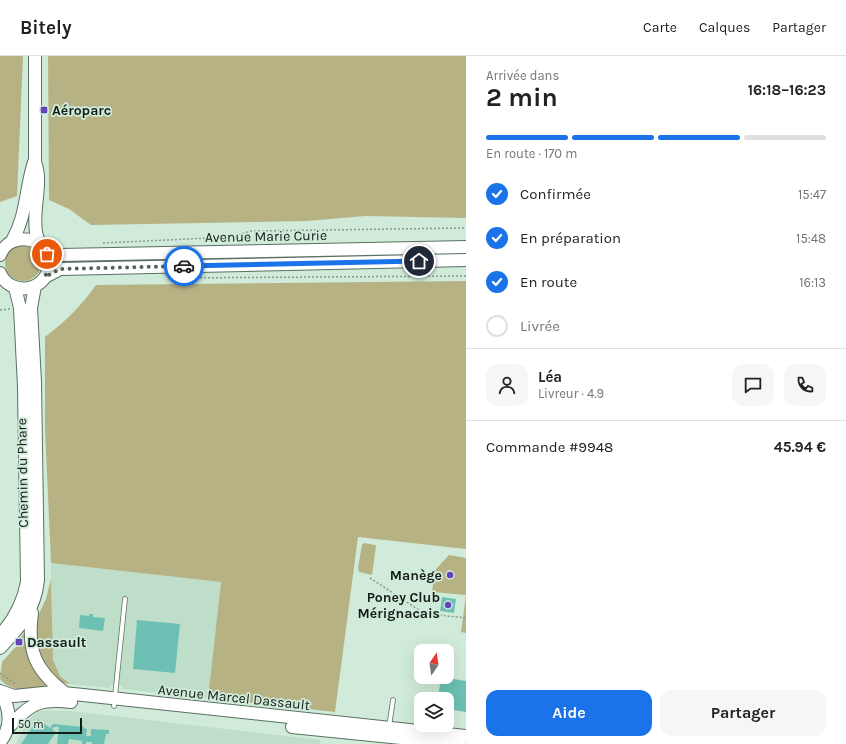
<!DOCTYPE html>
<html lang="fr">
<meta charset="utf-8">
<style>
:root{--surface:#fff;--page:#f6f6f6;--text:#222;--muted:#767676;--line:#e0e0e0;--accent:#1a73e8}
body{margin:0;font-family:Karla,sans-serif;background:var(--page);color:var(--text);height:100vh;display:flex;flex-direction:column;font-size:15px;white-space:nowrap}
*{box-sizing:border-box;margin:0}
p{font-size:13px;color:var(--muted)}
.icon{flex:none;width:22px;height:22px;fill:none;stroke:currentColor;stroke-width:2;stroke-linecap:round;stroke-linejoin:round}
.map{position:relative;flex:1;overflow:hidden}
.drawer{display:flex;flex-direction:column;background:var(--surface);width:380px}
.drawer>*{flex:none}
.needle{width:26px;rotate:13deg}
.controls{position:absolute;left:414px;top:588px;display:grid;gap:8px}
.controls a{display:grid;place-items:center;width:40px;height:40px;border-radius:8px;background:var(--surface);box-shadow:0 4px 16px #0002;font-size:20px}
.scale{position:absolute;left:12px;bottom:10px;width:70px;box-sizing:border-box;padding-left:4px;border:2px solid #131c16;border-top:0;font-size:11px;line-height:14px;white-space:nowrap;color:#131c16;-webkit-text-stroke:3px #d1ebda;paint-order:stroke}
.pin{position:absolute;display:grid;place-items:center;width:34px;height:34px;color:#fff;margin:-17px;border:2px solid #fff;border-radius:50%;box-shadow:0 1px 4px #0007}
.courier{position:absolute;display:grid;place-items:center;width:40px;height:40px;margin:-20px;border:3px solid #1a73e8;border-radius:50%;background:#fff;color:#222;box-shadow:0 1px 5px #0007}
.headline em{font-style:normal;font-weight:700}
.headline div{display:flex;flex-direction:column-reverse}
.headline{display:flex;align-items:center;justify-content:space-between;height:68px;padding:0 20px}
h1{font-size:26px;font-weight:700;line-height:30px}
.bar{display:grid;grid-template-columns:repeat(4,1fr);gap:6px 4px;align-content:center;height:48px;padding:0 20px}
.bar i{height:5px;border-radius:3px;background:var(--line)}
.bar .selected{background:var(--accent)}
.bar p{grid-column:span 4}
.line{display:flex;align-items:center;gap:10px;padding:0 20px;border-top:1px solid var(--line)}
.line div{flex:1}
.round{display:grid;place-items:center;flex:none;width:42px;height:42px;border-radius:12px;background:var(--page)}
ol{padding:0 20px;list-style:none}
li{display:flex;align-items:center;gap:12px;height:44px}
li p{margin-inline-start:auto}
li .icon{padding:4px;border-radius:50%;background:var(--accent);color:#fff;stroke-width:4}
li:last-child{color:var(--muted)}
li i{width:22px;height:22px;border:2px solid var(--line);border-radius:50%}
.button{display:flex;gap:8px;margin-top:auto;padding:8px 20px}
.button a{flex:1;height:46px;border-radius:12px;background:var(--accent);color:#fff;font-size:16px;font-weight:700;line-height:46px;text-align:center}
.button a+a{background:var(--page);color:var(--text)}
header{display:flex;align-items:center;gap:24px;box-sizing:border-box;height:56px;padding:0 20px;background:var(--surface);border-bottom:1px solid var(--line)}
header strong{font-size:19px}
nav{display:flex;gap:22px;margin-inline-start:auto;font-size:14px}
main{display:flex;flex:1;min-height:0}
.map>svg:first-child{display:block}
.built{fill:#bedec9}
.green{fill:#b7b284}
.building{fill:#6cc1b4}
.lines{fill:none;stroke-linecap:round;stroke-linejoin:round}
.lane-casing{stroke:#5a7062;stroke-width:5.5}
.secondary-casing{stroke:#5a7062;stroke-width:14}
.path{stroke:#869a8d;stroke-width:1.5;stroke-dasharray:2 2;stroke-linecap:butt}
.lane{stroke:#fff;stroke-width:4}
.secondary{stroke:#fff;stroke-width:12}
.done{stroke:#56645b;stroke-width:4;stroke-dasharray:0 7.2}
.route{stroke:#1a73e8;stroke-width:5}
.poi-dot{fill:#6344bd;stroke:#d1ebda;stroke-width:1.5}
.labels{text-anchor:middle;stroke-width:3.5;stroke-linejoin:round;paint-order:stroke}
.poi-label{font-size:14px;font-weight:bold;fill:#131c16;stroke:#d1ebda;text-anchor:start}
.street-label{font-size:14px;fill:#131c16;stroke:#d1ebda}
</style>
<header>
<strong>Bitely</strong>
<nav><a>Carte</a><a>Calques</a><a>Partager</a></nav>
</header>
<main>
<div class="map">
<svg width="466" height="688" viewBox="0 0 466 688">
<rect width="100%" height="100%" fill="#d1ebda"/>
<!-- built -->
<path class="built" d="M 51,507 L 221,526 L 208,642 L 122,633 L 123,630 L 111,629 L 110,632 L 70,628 L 60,620 L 55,612 L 52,595 Z
M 37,655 L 71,655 L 321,684 L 320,688 L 16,688 L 25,668 Z"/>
<!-- green -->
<path class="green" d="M 0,0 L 23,0 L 17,140 L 0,146 Z
M 48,0 L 466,0 L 466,162 L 365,160 L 307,165 L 91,169 L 69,153 L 49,144 Z
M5 207a18 18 0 1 1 36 0a18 18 0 1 1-36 0Z
M 466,225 L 466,493 L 358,481 L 335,656 L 208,642 L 221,526 L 51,507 L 45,373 L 45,281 C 65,266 81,250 96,229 Z
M 364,487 L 375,489 L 376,490 L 372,519 L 359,516 L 358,512 L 362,489 Z
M 449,499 L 466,502 L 466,577 L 461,576 L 466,539 L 432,536 L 435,514 Z
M 51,523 L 53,604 L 60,620 L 70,628 L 56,626 L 39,609 L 34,568 L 46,543 Z
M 26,575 L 47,628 C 35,637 10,636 0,623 L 2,606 L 23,583 L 21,581 Z"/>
<!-- building -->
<path class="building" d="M 442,541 L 456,543 L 454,557 L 440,555 Z
M 89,558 L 93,558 L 93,561 L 105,562 L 103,575 L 79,572 L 80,559 L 89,560 Z
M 137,564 L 180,568 L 175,617 L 133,613 Z
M 441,621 L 466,625 L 466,656 L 447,653 L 447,643 L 438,643 Z
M 38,663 L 50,672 L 53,668 L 84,671 L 83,672 L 87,673 L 86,680 L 91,680 L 91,673 L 109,674 L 109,678 L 106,678 L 104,688 L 92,688 L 92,686 L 86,686 L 86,688 L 82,688 L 82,685 L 69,683 L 68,688 L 57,688 L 59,671 L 54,671 L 52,673 L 56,676 L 48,688 L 21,688 Z"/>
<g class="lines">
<!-- lane casing -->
<g class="lane-casing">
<path id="lane" d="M 114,650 L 125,543
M 389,671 L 393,644"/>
</g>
<!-- secondary casing -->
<g class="secondary-casing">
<path id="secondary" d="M 35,0 L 35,105 C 36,110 38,115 38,121 C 40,147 21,192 60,199 L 466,191
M 12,185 C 27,159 25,134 34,106
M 0,199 C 10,173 51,181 49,209 C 47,236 10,241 0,217
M 45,221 L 60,213 L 466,204
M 32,557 C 27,595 35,614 65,637
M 0,579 C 15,563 23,547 27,526 L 24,331 L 20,252 L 15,231
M 0,592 C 20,571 35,554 38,524 L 35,326 L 31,252 L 35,230
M 0,635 L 14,640 L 53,636 L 83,639 L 466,680
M 0,635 C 10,652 13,670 0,686
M 292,671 L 460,688
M 7,673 C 29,649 37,642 71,646"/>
</g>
<!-- path -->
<path class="path" d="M 103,187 L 231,181 L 251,175 L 466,172
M 168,222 L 466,220
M 0,254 L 10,253
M 370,522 L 419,554 L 430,558 L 466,562
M 0,617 L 16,628"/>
<!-- lane -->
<use href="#lane" class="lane"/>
<!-- secondary -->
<use href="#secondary" class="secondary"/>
</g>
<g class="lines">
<!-- done -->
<path class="done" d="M 47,198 L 49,210 L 45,221 L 60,213 L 184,210"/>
<!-- route -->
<path class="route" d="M 184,210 L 419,205"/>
</g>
<!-- markers -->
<g class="poi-dot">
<rect x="40" y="50" width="8" height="8" rx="2"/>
<circle cx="450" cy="519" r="4"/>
<circle cx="448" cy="549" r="4"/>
<rect x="15" y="582" width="8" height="8" rx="2"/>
</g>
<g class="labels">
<!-- poi labels -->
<g class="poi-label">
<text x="52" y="59">Aéroparc</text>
<text x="442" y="524" text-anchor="end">Manège</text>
<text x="440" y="546" text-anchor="end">Poney Club<tspan x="440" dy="16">Mérignacais</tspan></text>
<text x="27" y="591">Dassault</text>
</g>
<!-- street labels -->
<g class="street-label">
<text transform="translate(266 180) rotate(-1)" y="5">Avenue Marie Curie</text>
<text transform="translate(22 417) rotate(-91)" y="5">Chemin du Phare</text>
<text transform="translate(234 641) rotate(6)" y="5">Avenue Marcel Dassault</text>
</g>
</g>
</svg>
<div class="controls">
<a><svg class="needle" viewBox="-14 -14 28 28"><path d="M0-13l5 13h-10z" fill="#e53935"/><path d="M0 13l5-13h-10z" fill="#767676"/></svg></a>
<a><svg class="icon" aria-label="layers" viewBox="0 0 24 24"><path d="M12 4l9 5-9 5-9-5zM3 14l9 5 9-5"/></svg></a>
</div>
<div class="scale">50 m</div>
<div class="pin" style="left:47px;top:198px;background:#ea580c"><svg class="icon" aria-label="bag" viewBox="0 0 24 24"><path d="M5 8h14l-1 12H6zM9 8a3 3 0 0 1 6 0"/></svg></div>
<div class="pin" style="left:419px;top:205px;background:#1f2937"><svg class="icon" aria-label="home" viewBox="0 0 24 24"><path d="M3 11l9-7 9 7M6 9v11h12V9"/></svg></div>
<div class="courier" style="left:184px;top:210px"><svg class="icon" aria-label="car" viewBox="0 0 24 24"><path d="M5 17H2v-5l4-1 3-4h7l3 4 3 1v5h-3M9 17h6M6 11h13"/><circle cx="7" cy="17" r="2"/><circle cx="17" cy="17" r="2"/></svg></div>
</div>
<section class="drawer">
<div class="headline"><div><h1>2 min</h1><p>Arrivée dans</p></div><em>16:18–16:23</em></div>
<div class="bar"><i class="selected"></i><i class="selected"></i><i class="selected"></i><i></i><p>En route · 170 m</p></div>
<ol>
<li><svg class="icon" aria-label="check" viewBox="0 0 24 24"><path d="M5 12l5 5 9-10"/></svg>Confirmée<p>15:47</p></li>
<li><svg class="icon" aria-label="check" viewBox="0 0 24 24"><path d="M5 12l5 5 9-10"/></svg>En préparation<p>15:48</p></li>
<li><svg class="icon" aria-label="check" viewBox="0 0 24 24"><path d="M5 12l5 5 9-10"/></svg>En route<p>16:13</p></li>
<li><i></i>Livrée</li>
</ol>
<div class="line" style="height:72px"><a class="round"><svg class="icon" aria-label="person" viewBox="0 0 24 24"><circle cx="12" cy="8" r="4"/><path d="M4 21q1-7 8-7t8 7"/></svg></a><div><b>Léa</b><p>Livreur · 4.9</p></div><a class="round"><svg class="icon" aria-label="chat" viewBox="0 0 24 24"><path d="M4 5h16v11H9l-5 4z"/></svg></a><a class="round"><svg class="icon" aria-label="phone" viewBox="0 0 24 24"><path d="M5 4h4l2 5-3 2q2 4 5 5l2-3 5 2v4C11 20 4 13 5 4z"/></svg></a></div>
<div class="line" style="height:52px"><div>Commande #9948</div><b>45.94 €</b></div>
<div class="button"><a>Aide</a><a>Partager</a></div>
</section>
</main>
